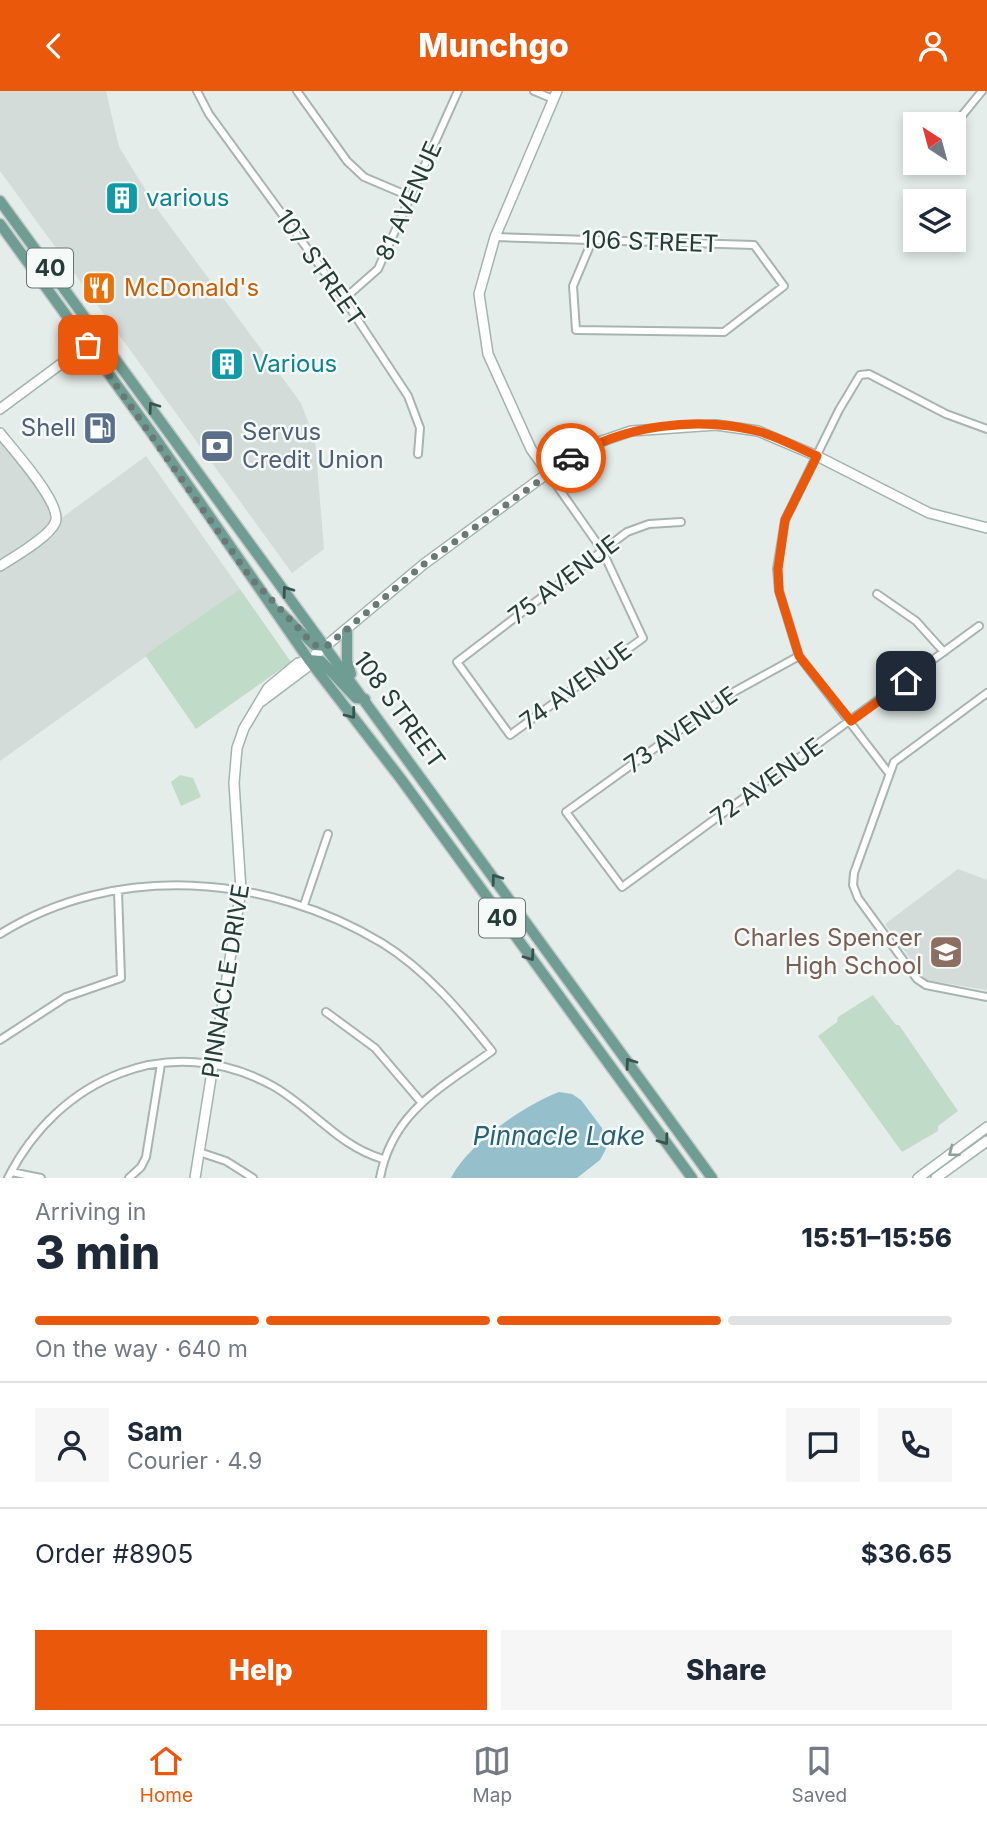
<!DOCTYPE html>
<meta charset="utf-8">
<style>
:root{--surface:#fff;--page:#f6f6f7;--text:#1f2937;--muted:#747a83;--line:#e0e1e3;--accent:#ea580c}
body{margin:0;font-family:Inter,sans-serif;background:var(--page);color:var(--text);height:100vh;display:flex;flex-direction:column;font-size:26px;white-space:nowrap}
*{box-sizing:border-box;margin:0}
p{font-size:23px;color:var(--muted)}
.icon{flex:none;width:38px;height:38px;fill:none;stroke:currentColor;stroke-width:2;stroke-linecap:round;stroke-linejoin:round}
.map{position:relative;height:1087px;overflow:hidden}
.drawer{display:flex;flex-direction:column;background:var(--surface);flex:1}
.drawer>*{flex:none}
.needle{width:46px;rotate:324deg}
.tools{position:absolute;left:903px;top:21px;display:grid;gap:14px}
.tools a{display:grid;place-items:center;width:63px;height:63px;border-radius:0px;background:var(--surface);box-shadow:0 4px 10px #0003;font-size:35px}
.pin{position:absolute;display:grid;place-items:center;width:60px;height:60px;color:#fff;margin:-30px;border-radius:14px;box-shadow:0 4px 10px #0006}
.courier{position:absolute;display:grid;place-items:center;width:70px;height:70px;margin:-35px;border:5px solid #ea580c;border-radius:50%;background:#fff;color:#222;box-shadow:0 2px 9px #0007}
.headline em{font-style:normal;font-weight:800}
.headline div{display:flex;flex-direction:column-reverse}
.headline{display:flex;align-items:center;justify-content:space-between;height:119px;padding:0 35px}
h1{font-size:46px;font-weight:800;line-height:52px}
.bar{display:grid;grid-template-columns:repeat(4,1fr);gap:10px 7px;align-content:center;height:84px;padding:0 35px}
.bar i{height:9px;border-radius:5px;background:var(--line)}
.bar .on{background:var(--accent)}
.bar p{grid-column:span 4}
.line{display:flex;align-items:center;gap:18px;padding:0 35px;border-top:2px solid var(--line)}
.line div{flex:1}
.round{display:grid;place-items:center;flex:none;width:74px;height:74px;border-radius:0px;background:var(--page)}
.cta{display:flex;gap:14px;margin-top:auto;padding:14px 35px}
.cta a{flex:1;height:80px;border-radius:0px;background:var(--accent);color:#fff;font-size:28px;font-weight:800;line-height:80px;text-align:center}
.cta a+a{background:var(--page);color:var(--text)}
header{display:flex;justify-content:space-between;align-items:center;height:91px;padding:0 35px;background:var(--accent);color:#fff;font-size:32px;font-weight:800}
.tab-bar{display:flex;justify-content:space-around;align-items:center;height:98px;border-top:2px solid var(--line);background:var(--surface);font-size:19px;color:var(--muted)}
.tab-bar a{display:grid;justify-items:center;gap:4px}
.tab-bar .on{color:var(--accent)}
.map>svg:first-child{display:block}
.built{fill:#d3dcd9}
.green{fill:#c1dbc9}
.water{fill:#94bfcb}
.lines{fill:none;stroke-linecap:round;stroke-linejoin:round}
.street-casing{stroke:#a8b4b1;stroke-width:10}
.secondary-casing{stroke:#a2b4ae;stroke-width:12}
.primary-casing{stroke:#c2c8c7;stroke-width:13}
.street{stroke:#fff;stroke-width:6}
.secondary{stroke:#fff;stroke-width:9}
.primary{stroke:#6f9d93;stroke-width:10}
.oneway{stroke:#38544e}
.oneway2{stroke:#929e9b}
.done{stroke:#697a76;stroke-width:7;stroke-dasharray:0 12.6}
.route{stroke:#ea580c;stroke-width:9}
.labels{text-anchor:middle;stroke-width:5;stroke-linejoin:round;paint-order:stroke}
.shield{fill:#f5f9f7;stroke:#647571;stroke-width:2}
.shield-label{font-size:23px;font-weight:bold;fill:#263c37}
.culture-label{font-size:24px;fill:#0d838f;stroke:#f5f9f7;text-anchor:start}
.street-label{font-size:24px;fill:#263c37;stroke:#f5f9f7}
.food-label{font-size:24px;fill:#c56008;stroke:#f5f9f7;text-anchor:start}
.service-label{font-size:24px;fill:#4e5e75;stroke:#f5f9f7;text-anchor:end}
.education-label{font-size:24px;fill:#785e54;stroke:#f5f9f7;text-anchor:end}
.water-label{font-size:26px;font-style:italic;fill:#276172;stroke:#f5f9f7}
</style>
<header><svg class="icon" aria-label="back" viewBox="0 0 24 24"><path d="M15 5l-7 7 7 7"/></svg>Munchgo<svg class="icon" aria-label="person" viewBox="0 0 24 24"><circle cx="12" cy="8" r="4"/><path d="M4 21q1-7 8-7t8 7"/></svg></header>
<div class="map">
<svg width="987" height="1087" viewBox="0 0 987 1087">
<rect width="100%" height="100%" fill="#e5edea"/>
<!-- built -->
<path class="built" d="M 0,0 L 106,0 L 119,56 L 158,119 L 301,312 L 315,349 L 324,458 L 292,482 L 0,80 Z
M 0,342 L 51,408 L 56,431 L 146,365 L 240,498 L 0,670 Z
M 958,778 L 987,789 L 987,899 L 926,889 L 885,833 Z"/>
<!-- green -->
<path class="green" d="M 240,498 L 291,571 L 196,638 L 145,564 Z
M 180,684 L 193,687 L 201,706 L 181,715 L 171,691 Z
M 873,904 L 896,934 L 899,934 L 958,1020 L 938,1035 L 938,1040 L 902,1061 L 818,945 L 837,931 L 838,926 Z"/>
<!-- water -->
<path class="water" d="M 559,1001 L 572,1003 L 581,1009 L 602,1037 L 606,1058 L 600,1069 L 577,1087 L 451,1087 C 467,1054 524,1014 559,1001 Z"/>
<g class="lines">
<!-- street casing -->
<g class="street-casing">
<path id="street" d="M 197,0 L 209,23 L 344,208 L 408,305 L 420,337 L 418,363
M 297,0 L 347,70 L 364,86 L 411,106
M 534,0 L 553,8
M 960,27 L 982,0
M 495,146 L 754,154 L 784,195 L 724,241 L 576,239 L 573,195 L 592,150
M 344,208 L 378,178 L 458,0
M 548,382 L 602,459 L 643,547 L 510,644 L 457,571 L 627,441 L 649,433 L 681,431
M 877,503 L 916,530 L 944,561
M 799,565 L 730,603 L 566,721 L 622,796 L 979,535
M 987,602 L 894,671 L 854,782 L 853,794 L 858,807 L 917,888 L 926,894 L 987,906
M 888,681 L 799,565 L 779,500 L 777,478 L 785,429 L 839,319 L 860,284 L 869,283 L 946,323 L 987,338
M 304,814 L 328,743
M 0,843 C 115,771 268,783 382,852 C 426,879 460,920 492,960 C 442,996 392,1021 380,1087
M 326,921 L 375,957 L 421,1011
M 0,949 L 66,906 L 121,887 L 118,800
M 199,1061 L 226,1070 L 253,1087
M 11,1081 L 41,1087
M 8,1087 C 58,987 170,938 273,995 C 312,1017 338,1055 383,1068
M 129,1087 L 141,1076 L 146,1066 L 161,973"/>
</g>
<!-- secondary casing -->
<g class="secondary-casing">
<path id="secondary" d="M 0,318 L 100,244
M 0,342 C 12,358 64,414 55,432 C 49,446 14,466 0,475
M 548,382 L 531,358 L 488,263 L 479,203 L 495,146 L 557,0
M 262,610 L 306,577 L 309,569
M 195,1087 L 241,799 L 234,692 L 237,657 L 244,637 L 268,597 L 298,572 L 309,569 L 424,473 L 548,382 L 596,352 L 631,340 L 716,334 L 758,340 L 817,365 L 929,422 L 987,437
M 918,1087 L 987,1036
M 936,1087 L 987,1050"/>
</g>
<!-- primary casing -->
<g class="primary-casing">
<path id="primary" d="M 0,110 L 712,1087
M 0,133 L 156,348 L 309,569 L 401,688 L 692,1087
M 281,522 L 314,554 L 327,555
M 347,540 L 347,570 L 351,583
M 309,569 L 321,570 L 356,607 L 365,608"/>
</g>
<!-- street -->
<use href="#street" class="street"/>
<!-- secondary -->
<use href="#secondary" class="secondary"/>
<!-- primary -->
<use href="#primary" class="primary"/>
</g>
<!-- one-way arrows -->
<defs><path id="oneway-chevron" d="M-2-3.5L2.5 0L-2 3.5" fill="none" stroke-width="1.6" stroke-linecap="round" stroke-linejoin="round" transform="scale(1.75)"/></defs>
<g class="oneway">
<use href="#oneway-chevron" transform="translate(153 316) rotate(-126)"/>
<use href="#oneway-chevron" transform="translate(287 500) rotate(-126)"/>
<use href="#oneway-chevron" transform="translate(351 623) rotate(52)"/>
<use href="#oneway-chevron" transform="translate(496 788) rotate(-126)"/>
<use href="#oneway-chevron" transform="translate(530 865) rotate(54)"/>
<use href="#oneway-chevron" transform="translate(630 972) rotate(-126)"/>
<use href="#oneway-chevron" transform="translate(664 1049) rotate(54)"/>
</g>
<use class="oneway2" href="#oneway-chevron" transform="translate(953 1061) rotate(143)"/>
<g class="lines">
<!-- done -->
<path class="done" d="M 88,254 L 250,486 L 314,554 L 327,555 L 424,473 L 571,367"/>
<!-- route -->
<path class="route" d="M 571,367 C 623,334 697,325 757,340 C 777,345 798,357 817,365 L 785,429 L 778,478 L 779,500 L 799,565 L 851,630 L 906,590"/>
</g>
<!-- icons -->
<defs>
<g id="building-square" transform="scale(1.75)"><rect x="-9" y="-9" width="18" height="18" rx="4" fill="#0f9aa8" stroke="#f5f9f7"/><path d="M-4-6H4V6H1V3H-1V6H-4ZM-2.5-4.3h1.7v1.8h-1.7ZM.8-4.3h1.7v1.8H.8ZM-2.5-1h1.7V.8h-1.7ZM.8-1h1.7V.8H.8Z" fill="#fff"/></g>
<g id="restaurant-square" transform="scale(1.75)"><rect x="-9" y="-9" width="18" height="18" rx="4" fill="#e8710a" stroke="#f5f9f7"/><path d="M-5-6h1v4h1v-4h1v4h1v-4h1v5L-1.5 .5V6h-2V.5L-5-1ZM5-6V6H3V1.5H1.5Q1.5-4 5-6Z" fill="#fff"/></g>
<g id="fuel-square" transform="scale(1.75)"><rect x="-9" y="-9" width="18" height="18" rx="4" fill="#5c6f8a" stroke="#f5f9f7"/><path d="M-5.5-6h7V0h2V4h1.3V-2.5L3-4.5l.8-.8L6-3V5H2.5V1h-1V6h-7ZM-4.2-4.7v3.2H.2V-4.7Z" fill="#fff"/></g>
<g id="bank-square" transform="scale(1.75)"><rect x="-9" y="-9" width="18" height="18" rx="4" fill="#5c6f8a" stroke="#f5f9f7"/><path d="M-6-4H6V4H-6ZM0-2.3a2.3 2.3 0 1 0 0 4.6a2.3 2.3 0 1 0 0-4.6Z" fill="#fff"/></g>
<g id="school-square" transform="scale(1.75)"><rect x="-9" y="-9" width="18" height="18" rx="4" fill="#8d6e63" stroke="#f5f9f7"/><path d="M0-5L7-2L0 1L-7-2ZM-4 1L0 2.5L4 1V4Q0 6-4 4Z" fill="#fff"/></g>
</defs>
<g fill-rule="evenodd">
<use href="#building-square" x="122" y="107"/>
<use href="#restaurant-square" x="99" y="197"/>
<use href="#building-square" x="227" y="273"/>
<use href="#fuel-square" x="100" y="337"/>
<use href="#bank-square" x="217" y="355"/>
<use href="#school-square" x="946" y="861"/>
</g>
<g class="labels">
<!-- shield labels -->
<g class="shield">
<rect x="27" y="157.5" width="46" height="39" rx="5"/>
<rect x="479" y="807.5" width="46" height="39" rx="5"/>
</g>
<g class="shield-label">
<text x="50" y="185">40</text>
<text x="502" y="835">40</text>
</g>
<!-- culture labels -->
<g class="culture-label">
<text x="146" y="115">various</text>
<text x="252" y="281">Various</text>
</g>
<!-- street labels -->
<g class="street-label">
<text transform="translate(409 110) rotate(-66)" y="8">81 AVENUE</text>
<text transform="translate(650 151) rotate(2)" y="8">106 STREET</text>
<text transform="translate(320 177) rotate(55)" y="8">107 STREET</text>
<text transform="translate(564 489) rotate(-37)" y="8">75 AVENUE</text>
<text transform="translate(576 595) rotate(-36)" y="8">74 AVENUE</text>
<text transform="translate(399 619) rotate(54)" y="8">108 STREET</text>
<text transform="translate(681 639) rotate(-35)" y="8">73 AVENUE</text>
<text transform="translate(767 691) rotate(-36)" y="8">72 AVENUE</text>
<text transform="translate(226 890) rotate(-81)" y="8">PINNACLE DRIVE</text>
</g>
<!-- food labels -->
<g class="food-label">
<text x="124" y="205">McDonald's</text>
</g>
<!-- service labels -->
<g class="service-label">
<text x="76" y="345">Shell</text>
<text x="242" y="349" text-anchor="start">Servus<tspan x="242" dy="28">Credit Union</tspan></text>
</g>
<!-- education labels -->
<g class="education-label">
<text x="922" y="855">Charles Spencer<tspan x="922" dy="28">High School</tspan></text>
</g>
<!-- water labels -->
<g class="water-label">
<text x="559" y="1054">Pinnacle Lake</text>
</g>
</g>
</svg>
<div class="tools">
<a><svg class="needle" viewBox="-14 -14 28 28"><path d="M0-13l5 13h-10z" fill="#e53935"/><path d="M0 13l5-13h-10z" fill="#747a83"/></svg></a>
<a><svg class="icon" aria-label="layers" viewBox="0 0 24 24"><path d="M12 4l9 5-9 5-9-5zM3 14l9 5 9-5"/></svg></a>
</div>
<div class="pin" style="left:88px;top:254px;background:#ea580c"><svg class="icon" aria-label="bag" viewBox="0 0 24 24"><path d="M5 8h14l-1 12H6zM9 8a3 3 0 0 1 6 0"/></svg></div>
<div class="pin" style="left:906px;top:590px;background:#1f2937"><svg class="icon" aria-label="home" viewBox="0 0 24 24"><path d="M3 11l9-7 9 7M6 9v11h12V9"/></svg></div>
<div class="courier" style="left:571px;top:367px"><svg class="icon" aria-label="car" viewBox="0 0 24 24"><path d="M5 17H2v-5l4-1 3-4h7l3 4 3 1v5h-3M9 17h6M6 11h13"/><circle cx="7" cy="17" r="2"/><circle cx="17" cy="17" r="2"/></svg></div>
</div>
<section class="drawer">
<div class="headline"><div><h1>3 min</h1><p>Arriving in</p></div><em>15:51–15:56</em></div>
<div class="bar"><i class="on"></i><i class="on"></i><i class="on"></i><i></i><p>On the way · 640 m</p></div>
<div class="line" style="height:126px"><a class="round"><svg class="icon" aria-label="person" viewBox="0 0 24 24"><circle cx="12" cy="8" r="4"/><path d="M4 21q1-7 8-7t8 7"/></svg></a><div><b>Sam</b><p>Courier · 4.9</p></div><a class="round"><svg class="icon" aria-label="chat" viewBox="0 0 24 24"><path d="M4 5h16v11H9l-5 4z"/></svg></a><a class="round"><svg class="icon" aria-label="phone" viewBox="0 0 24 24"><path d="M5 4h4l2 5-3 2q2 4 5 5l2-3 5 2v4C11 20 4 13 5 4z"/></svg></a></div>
<div class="line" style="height:91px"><div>Order #8905</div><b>$36.65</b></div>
<div class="cta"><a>Help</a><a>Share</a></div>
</section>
<nav class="tab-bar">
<a class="on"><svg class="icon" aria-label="home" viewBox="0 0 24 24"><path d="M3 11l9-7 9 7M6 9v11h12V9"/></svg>Home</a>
<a><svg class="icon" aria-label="map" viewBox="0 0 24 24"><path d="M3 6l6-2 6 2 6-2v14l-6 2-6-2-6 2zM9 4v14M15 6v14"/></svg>Map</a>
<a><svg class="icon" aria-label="saved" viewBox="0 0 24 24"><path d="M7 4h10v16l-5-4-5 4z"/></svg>Saved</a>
</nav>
